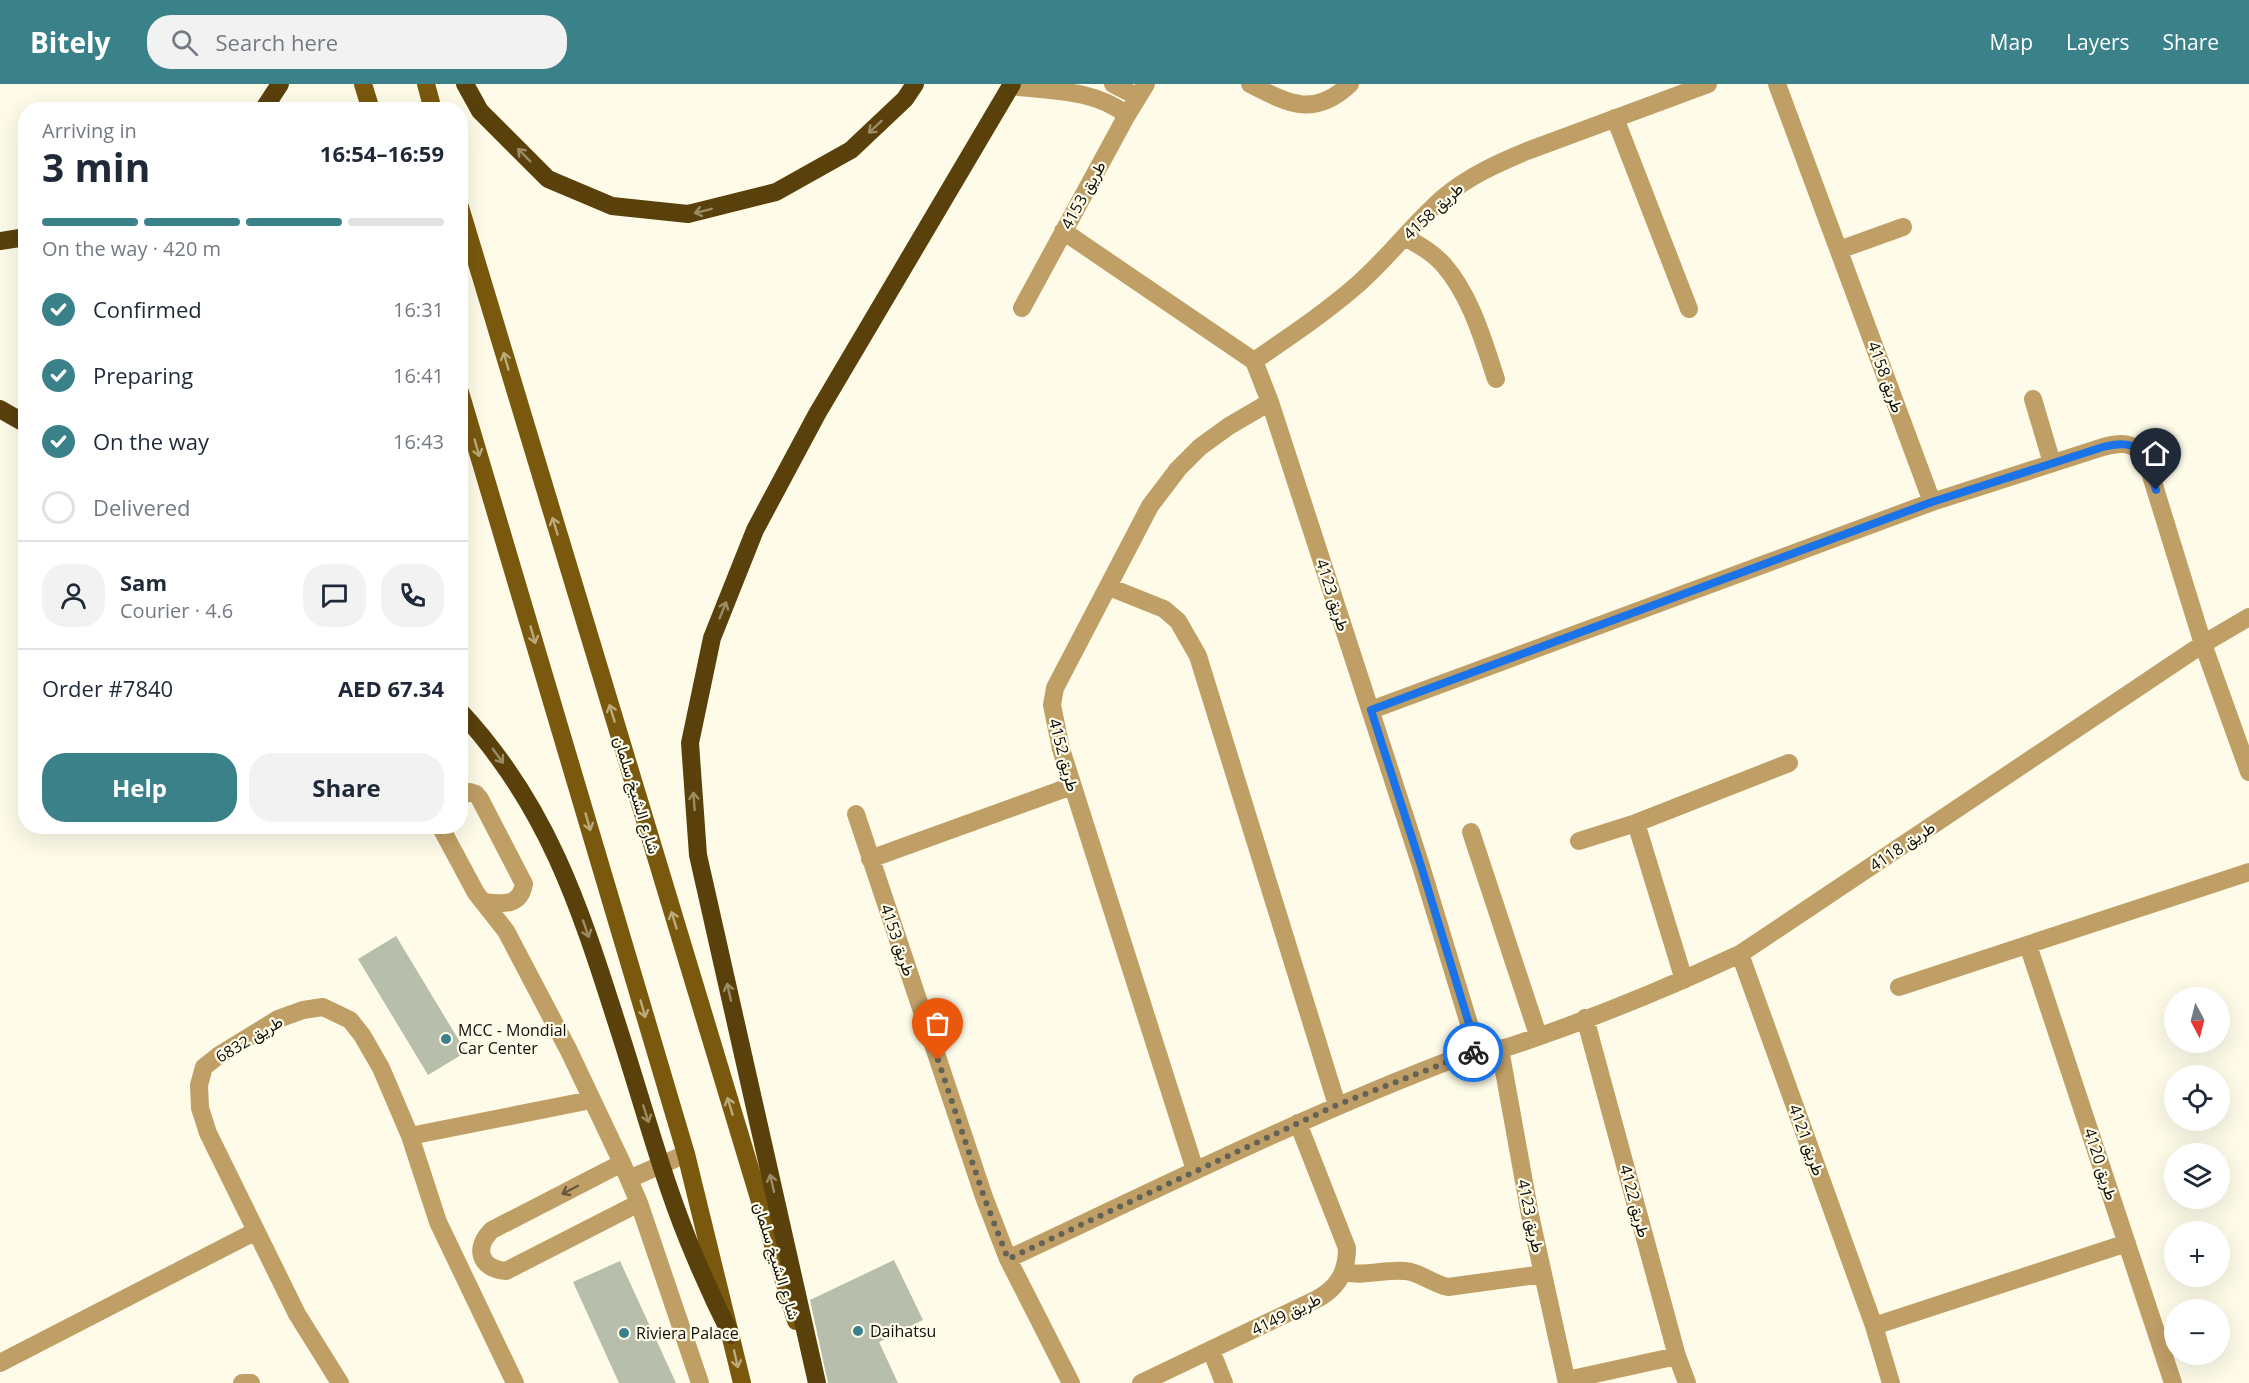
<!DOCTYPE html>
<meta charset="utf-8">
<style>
:root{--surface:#fff;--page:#f2f2f3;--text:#1f2937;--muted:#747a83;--line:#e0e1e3;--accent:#3a8189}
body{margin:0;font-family:"Open Sans",Vazirmatn,sans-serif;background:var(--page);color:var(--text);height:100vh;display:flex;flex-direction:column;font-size:22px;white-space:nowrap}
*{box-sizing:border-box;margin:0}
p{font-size:20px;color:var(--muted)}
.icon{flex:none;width:33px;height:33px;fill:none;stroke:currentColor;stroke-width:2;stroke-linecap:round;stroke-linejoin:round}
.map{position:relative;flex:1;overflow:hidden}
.panel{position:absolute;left:18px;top:18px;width:450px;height:732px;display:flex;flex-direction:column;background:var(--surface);border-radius:24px;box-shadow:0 6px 24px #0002}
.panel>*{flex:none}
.needle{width:39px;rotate:173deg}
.tools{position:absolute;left:2164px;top:903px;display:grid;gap:12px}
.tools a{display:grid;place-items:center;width:66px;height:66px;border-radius:50%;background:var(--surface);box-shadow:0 6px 24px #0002;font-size:30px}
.pin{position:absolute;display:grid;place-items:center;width:51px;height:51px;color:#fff;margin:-62px -26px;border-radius:50% 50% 50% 0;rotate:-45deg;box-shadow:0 0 6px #0007}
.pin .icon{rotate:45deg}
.courier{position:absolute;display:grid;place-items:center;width:60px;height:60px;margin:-30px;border:4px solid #1a73e8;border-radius:50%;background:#fff;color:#222;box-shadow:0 2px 8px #0007}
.head em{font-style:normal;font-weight:700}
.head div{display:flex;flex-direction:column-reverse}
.head{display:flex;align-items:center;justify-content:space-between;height:102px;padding:0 24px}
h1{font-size:39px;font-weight:700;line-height:45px}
.bar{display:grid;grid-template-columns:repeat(4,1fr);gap:9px 6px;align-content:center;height:72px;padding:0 24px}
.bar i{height:8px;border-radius:4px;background:var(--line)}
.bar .active{background:var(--accent)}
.bar p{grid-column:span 4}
.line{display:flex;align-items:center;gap:15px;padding:0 24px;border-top:2px solid var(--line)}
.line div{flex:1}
.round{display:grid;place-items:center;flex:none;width:63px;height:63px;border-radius:24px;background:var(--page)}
ol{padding:0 24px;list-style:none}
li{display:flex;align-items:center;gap:18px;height:66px}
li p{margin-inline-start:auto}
li .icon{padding:6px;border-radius:50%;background:var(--accent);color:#fff;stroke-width:4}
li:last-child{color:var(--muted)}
li i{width:33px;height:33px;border:3px solid var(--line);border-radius:50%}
.primary-button{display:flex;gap:12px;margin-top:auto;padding:12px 24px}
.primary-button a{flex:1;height:69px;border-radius:24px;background:var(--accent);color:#fff;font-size:24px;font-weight:700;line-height:69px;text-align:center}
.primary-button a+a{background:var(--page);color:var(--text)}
header{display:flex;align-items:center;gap:36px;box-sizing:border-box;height:84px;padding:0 30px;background:var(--accent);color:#fff}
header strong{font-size:28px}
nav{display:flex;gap:33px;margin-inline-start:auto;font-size:21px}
.search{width:420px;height:54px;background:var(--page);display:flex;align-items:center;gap:15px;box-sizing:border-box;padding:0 21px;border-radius:24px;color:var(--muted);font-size:22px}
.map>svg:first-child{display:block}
.building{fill:#b8beac}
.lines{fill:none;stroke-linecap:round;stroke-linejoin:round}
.minor{stroke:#c09f67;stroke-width:18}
.major{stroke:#7a580d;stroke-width:18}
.highway{stroke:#5a410c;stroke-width:18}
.oneway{stroke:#9c8c64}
.oneway2{stroke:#bcaa7b}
.oneway3{stroke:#685738}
.done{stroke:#636257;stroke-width:6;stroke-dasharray:0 10.8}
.route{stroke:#1a73e8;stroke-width:8}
.poi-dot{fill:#3a8189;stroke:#fefce9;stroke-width:2}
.labels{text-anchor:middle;stroke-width:4.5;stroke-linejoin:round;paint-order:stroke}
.street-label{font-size:16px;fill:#100f09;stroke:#fefce9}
.poi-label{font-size:16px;fill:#100f09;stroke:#fefce9;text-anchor:start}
</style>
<header>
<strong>Bitely</strong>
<div class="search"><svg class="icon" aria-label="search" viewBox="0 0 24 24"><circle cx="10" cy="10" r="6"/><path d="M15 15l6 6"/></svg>Search here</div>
<nav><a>Map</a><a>Layers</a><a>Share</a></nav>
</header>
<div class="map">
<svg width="2249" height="1299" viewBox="0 0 2249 1299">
<rect width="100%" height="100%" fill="#fefce9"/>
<!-- building -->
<path class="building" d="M 396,852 L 466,968 L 428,991 L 358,875 Z
M 894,1176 L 923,1236 L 879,1258 L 898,1299 L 828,1299 L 810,1216 Z
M 620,1177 L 676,1299 L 619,1299 L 573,1198 Z"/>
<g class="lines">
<!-- minor -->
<path class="minor" d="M 1113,0 L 1138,13
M 1250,0 C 1289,20 1314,34 1350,0
M 1777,0 L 1932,418
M 1011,2 C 1051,7 1094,5 1127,31
M 1615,34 L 1689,225
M 1063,147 L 1254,277 L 1270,318 L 1421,782 L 1477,966
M 1405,153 C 1419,161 1432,168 1443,180 C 1471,212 1483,256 1496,295
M 1839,166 L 1903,143
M 1022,224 L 1127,31 L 1146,0
M 1254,277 C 1289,253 1325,229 1357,201 C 1388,174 1413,140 1444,113 C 1469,92 1498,79 1527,67 L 1708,0
M 2033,315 L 2052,379
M 1109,503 L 1164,525 L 1178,537 L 1198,572 L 1337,1021
M 1371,626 L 1932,418 L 2103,363 C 2122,358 2132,358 2145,372 L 2203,560 L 2249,688
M 460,712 L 470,708 L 476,710 L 480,715 L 524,800 C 520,823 502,820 483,818
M 856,730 L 984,1113 L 1008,1175 L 1071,1299
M 1636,739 L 1684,896
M 440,742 L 476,809 L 506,847 L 569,967 L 622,1079 L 639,1119 L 700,1299
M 1471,748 L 1538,951
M 1579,757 L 1636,739 L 1789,679
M 870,775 L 1072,702
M 2028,861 L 2173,1299
M 1740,870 L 1874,1242 L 1891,1299
M 1899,903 L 2249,788
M 1585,934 L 1677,1272 L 1687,1299
M 1500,965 L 1530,1131 L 1567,1299
M 410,1052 L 591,1016
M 622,1079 L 492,1146 C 473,1164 480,1185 506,1187 L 639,1119
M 1195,1086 L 1061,665 L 1052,621 L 1055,604 L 1150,422 L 1178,385 L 1200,363 L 1229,342 L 1270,318
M 629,1095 L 686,1070
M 1008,1175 C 1159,1104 1308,1030 1464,971 C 1479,965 1494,967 1508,963 C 1587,937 1665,905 1740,870 L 2203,560 L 2249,533
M 1344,1188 C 1365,1193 1384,1185 1405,1187 C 1420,1188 1433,1200 1448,1203 L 1543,1190
M 1874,1242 L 2127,1159
M 1211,1266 L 1224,1299
M 0,1279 L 256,1147
M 1567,1296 L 1677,1272
M 242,1299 L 251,1299
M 340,1299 L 297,1230 L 208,1049 L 200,1024 L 199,1001 L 204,983 L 218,972 L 278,935 L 303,926 L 323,923 L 350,936 L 362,951 L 381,984 L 410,1052 L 438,1138 L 515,1299
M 1141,1299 L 1317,1215 C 1338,1204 1347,1188 1347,1164 L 1298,1039"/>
<!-- major -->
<path class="major" d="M 363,0 L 371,26
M 426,0 L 433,26
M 460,123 L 796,1237
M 460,308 L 686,1070 L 742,1299"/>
<!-- highway -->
<path class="highway" d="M 465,0 L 480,27 L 548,95 L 612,122 L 688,130 L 776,108 L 851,66 L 905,15 L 915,0
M 263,26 L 280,0
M 0,157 L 26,153
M 0,325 L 26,340
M 460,627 C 550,724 581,827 620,949 C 642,1017 661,1089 688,1156 C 701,1188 715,1219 731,1251
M 817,1299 L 698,771 L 690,659 L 712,554 L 755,446 L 817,330 L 1012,0"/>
</g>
<!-- one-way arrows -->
<defs><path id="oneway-shaft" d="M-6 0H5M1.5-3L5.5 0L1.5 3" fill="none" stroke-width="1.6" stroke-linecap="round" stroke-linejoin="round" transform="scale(1.5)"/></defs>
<g class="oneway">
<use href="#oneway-shaft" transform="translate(875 43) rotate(137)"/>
<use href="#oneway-shaft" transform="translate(524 71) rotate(-135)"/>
<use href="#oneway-shaft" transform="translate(703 127) rotate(166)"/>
<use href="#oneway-shaft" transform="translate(723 526) rotate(-68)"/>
<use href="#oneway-shaft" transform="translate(498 672) rotate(54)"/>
<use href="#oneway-shaft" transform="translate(694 717) rotate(-94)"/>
<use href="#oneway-shaft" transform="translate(586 845) rotate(71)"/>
<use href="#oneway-shaft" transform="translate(729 908) rotate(-103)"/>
<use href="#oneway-shaft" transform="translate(646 1030) rotate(72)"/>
<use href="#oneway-shaft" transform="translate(772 1099) rotate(-103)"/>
</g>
<g class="oneway2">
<use href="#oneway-shaft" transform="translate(506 277) rotate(-106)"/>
<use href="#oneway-shaft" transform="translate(477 364) rotate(74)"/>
<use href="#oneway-shaft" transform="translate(555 442) rotate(-107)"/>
<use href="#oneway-shaft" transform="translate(533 551) rotate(74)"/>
<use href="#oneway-shaft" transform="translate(612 629) rotate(-107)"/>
<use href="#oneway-shaft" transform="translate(588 738) rotate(74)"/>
<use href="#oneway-shaft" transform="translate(674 836) rotate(-107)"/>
<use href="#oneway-shaft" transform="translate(643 925) rotate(74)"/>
<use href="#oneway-shaft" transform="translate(730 1022) rotate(-107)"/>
<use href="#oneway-shaft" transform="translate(736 1275) rotate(77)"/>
</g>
<use class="oneway3" href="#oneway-shaft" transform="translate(570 1106) rotate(152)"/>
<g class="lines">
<!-- done -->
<path class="done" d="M 938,976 L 984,1113 L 1008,1175 L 1337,1021 L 1473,968"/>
<!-- route -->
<path class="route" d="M 1473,968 L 1477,966 L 1421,782 L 1371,626 L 1932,418 L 2103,363 C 2144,352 2146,373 2156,406"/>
</g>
<!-- markers -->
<g class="poi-dot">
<circle cx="446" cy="955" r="6"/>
<circle cx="858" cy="1247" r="6"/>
<circle cx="624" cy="1249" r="6"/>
</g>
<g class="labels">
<!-- street labels -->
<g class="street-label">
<text transform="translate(1083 111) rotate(-61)" y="6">طريق 4153</text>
<text transform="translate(1433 127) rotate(-43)" y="6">طريق 4158</text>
<text transform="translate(1886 293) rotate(70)" y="6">طريق 4158</text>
<text transform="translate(1333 511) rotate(72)" y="6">طريق 4123</text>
<text transform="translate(1064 671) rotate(75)" y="6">طريق 4152</text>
<text transform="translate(637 711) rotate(73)" y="6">شارع الشيخ سلمان</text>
<text transform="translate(1902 762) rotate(-34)" y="6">طريق 4118</text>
<text transform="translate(898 856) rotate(71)" y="6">طريق 4153</text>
<text transform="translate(249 955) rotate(-31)" y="6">طريق 6832</text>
<text transform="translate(1807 1056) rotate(70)" y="6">طريق 4121</text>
<text transform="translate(2101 1080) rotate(72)" y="6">طريق 4120</text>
<text transform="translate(1635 1117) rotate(75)" y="6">طريق 4122</text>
<text transform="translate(1531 1132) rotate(78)" y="6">طريق 4123</text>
<text transform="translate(777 1177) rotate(73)" y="6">شارع الشيخ سلمان</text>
<text transform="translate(1286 1230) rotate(-26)" y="6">طريق 4149</text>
</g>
<!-- poi labels -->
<g class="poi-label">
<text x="458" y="952">MCC - Mondial<tspan x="458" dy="18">Car Center</tspan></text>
<text x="870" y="1253">Daihatsu</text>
<text x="636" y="1255">Riviera Palace</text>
</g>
</g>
</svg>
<div class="tools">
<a><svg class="needle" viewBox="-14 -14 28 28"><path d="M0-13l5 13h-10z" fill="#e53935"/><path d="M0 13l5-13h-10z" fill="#747a83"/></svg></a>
<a><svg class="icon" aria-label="locate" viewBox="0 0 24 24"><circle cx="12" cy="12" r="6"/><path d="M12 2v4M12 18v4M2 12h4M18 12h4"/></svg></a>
<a><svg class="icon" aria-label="layers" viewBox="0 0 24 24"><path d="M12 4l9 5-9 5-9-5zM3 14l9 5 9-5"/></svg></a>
<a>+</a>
<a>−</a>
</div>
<div class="pin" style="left:938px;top:976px;background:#ea580c"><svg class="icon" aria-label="bag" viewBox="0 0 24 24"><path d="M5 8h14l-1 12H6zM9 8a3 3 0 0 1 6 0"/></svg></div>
<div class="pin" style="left:2156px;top:406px;background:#1f2937"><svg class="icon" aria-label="home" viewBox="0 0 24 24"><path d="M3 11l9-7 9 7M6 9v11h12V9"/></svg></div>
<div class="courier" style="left:1473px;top:968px"><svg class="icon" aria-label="bike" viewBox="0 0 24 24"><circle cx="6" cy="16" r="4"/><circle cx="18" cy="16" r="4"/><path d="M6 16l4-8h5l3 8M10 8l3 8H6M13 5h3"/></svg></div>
<section class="panel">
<div class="head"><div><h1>3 min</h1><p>Arriving in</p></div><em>16:54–16:59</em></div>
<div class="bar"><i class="active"></i><i class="active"></i><i class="active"></i><i></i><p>On the way · 420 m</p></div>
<ol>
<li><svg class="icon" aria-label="check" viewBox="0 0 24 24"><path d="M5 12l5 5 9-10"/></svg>Confirmed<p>16:31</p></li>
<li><svg class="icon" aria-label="check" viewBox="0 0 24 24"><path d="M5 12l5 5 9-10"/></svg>Preparing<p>16:41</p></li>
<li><svg class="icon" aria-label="check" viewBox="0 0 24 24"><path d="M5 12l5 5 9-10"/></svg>On the way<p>16:43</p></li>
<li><i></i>Delivered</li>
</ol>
<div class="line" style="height:108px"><a class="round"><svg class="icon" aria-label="person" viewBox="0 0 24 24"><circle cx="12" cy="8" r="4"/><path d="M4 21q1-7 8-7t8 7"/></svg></a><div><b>Sam</b><p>Courier · 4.6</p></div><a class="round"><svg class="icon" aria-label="chat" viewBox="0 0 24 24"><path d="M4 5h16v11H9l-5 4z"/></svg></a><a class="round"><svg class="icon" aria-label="phone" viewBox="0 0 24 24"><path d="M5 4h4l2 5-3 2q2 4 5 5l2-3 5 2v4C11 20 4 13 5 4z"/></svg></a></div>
<div class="line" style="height:78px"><div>Order #7840</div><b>AED 67.34</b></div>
<div class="primary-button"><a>Help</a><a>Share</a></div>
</section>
</div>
